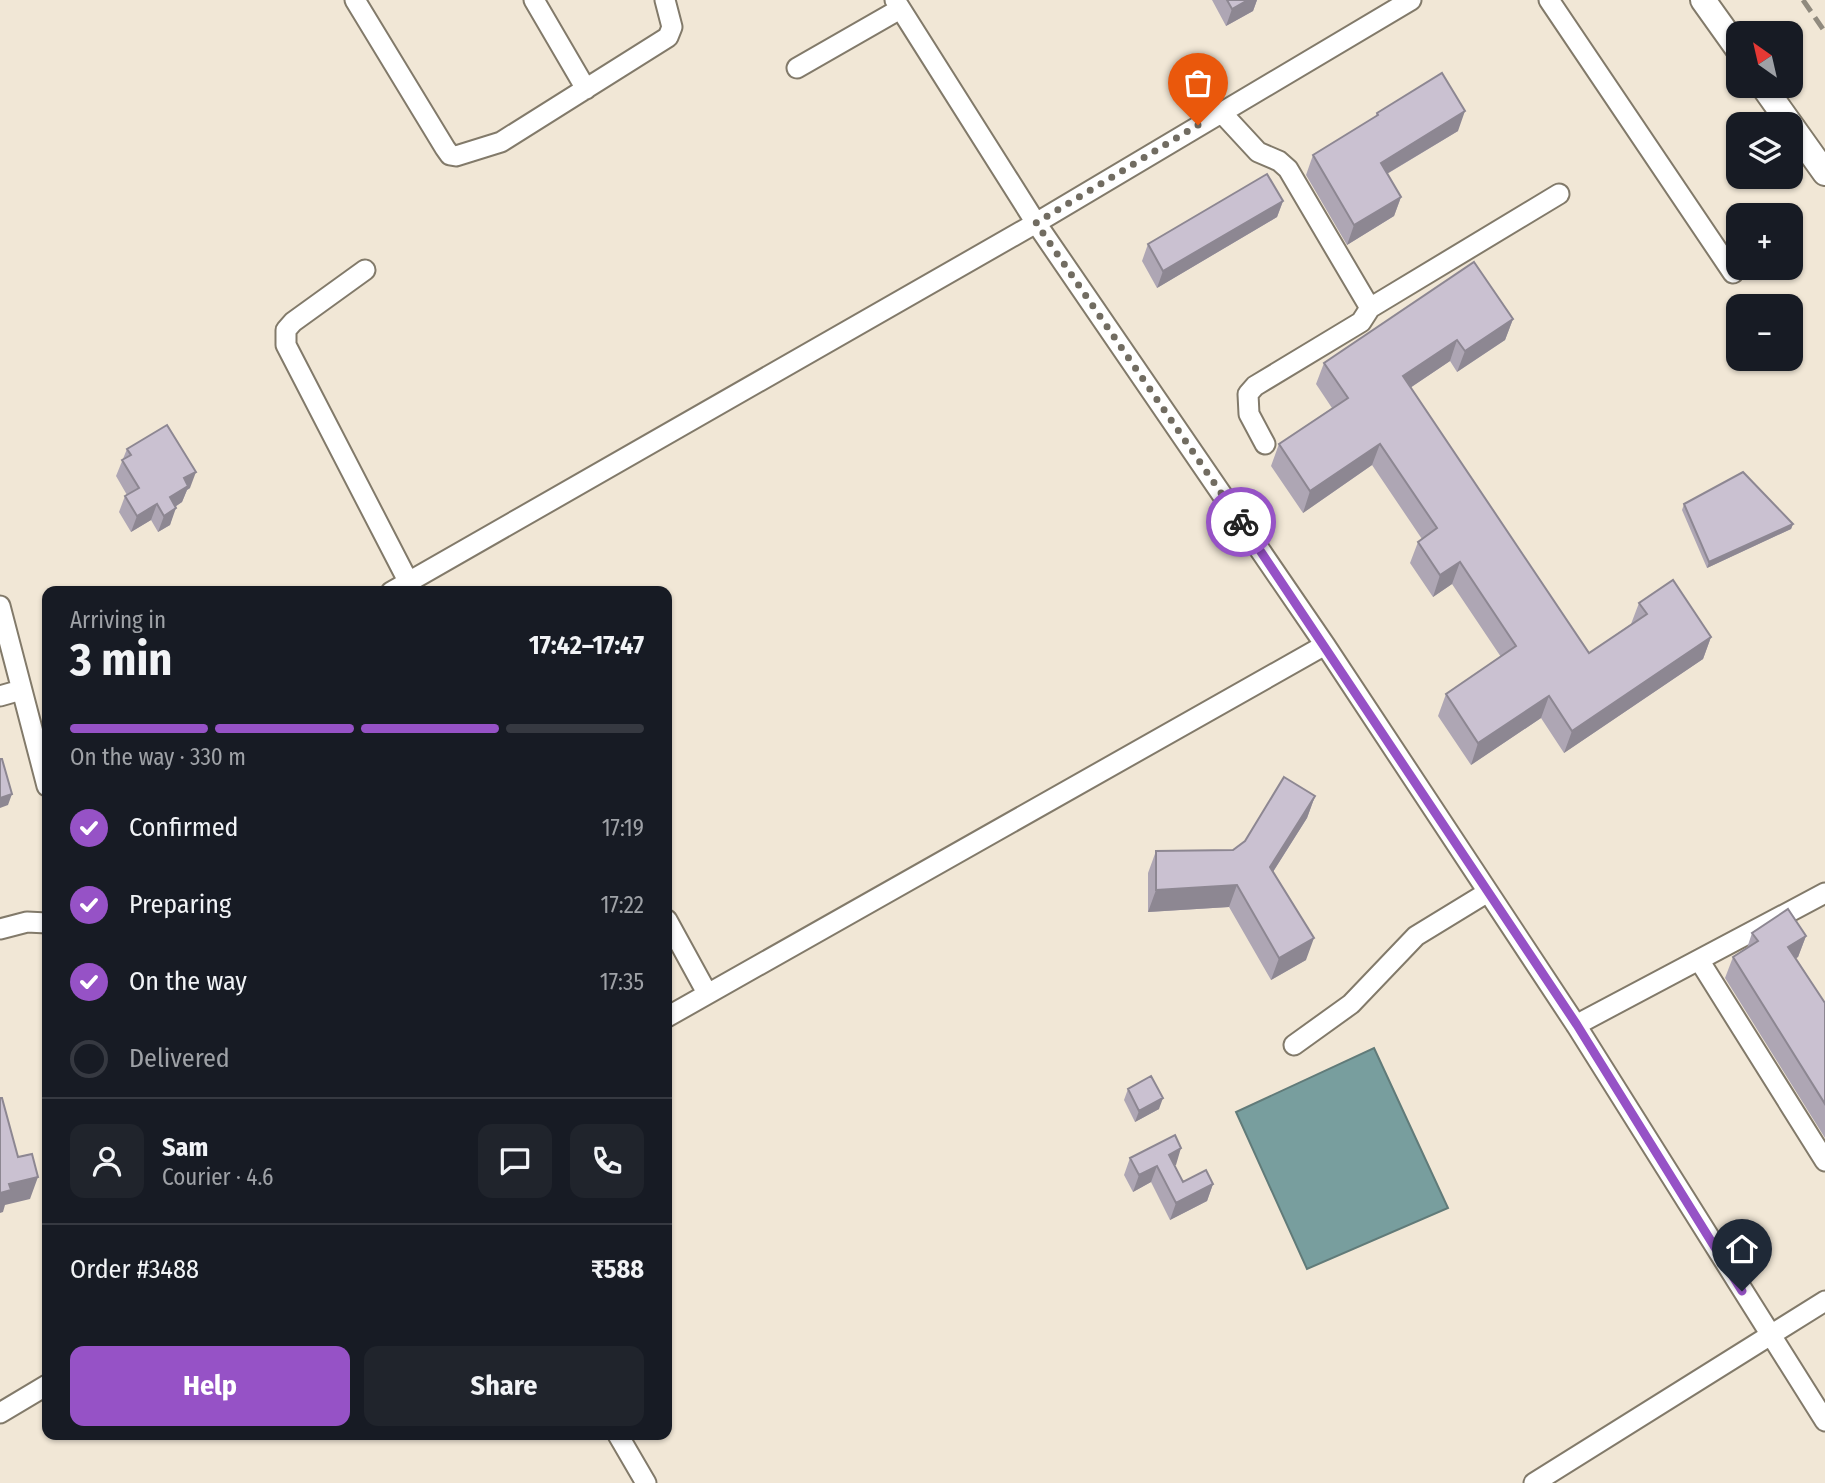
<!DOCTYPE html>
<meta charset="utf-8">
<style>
:root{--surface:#171b24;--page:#20242c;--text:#f1f3f6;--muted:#9ea1a6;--line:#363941;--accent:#9652c6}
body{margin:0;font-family:"Fira Sans Condensed",sans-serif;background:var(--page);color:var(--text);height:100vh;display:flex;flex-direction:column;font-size:26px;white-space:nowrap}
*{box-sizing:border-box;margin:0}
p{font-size:23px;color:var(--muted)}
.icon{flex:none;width:38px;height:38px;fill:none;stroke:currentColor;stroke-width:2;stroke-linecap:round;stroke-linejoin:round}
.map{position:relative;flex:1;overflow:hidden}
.panel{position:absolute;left:42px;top:586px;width:630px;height:854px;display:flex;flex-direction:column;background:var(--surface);border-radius:14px;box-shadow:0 2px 5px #0004}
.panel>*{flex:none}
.needle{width:46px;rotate:326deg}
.controls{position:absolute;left:1726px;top:21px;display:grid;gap:14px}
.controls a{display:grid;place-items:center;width:77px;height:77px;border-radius:14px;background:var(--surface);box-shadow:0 2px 5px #0004;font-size:35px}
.pin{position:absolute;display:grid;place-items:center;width:60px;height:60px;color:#fff;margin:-72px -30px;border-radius:50% 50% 50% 0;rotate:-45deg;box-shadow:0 0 7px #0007}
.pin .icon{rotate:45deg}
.courier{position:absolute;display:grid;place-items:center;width:70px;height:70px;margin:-35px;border:5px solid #9652c6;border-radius:50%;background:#fff;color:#222;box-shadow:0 2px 9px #0007}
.head em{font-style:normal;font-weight:700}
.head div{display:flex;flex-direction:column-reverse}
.head{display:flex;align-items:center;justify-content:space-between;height:119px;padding:0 28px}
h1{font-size:46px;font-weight:700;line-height:52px}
.bar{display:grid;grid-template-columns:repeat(4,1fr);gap:10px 7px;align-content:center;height:84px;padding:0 28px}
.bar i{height:9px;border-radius:5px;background:var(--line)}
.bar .selected{background:var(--accent)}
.bar p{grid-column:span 4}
.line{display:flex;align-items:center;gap:18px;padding:0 28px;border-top:2px solid var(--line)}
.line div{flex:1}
.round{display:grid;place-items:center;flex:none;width:74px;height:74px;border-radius:14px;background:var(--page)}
ol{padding:0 28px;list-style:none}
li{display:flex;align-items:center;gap:21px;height:77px}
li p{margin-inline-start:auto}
li .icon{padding:7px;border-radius:50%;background:var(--accent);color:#fff;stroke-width:4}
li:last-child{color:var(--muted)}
li i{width:38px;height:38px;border:4px solid var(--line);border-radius:50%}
.cta{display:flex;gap:14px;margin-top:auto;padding:14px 28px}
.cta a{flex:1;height:80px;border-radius:14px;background:var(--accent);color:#fff;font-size:28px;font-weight:700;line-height:80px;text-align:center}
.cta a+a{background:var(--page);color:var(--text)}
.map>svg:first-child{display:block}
.water{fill:#789e9e;stroke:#617b79;stroke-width:2}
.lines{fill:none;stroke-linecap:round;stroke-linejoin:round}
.minor-casing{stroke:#827a6a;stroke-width:23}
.major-casing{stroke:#827a6a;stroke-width:28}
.minor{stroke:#fff;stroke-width:19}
.major{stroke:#fff;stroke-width:24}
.rail{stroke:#908a7e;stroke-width:5;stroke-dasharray:14 7;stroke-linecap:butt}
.wall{fill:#aea6b4}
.shaded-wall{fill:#8d8792}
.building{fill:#cac1d1;stroke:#8d8792;stroke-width:2}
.done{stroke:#716c61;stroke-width:7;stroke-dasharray:0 12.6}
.route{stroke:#9652c6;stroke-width:9}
</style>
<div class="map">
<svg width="1825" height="1483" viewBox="0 0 1825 1483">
<rect width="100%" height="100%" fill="#f1e7d6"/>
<!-- water -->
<path class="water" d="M 1374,1048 L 1448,1208 L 1307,1269 L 1236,1112 Z"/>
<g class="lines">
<!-- minor casing -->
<g class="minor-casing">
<path id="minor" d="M 355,0 L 445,148 L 450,155 L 456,156 L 501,142 L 668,37 L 672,27 L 665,0
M 534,0 L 586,89
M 895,0 L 1036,223 L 1325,645 L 1576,1025 L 1825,1421
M 1549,0 L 1733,273
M 797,68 L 900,9
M 1221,112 L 1258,152 L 1279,161 L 1288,169 L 1370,308 L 1361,322 L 1255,386 L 1248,394 L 1249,414 L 1265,444
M 365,270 L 293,322 L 286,330 L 286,345 L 408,581
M 1370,308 L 1559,194
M 391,592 L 1036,223 L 1411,0
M 0,606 L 47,786
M 0,696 L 21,690
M 667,920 L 707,993
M 0,929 L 27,922 L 47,923
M 1699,960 L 1825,1161
M 667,1017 L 1325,645
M 1576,1025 L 1825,893
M 1294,1045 L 1351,1004 L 1416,936 L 1488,892
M 0,1413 L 47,1385
M 618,1435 L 646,1483
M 1534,1483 L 1825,1301"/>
</g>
<!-- major casing -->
<g class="major-casing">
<path id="major" d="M 1703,0 L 1738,49
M 1763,86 L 1825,173"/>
</g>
<!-- minor -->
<use href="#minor" class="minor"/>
<!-- major -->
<use href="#major" class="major"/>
<!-- rail -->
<path class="rail" d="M 1803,0 L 1825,32"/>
</g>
<!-- wall -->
<path class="wall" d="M 1212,0 L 1257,0 L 1253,11 L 1226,26 Z
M 1377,113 L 1458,131 L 1387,174 L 1401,197 L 1394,216 L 1347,245 L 1306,175 L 1313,155 L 1375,118 Z
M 1283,201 L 1277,217 L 1157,288 L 1142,261 L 1148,244 Z
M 1513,319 L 1505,340 L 1457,372 L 1450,361 L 1410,388 L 1589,653 L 1631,624 L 1639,603 L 1711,637 L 1703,659 L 1564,753 L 1541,718 L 1471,765 L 1438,716 L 1446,694 L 1501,657 L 1452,584 L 1433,597 L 1410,563 L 1418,542 L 1422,539 L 1372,465 L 1303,513 L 1271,466 L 1279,444 L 1332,408 L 1316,384 L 1324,363 Z
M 127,449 L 190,488 L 187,490 L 182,502 L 175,507 L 170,525 L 158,532 L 151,520 L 131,532 L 119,512 L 125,496 L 127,495 L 116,476 Z
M 1684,504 L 1793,524 L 1791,529 L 1707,568 L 1682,510 Z
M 1315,796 L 1307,818 L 1273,872 L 1306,960 L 1271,980 L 1229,907 L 1148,912 L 1148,873 L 1156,851 L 1233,850 Z
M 1752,933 L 1806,936 L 1798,957 L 1796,958 L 1825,1003 L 1825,1138 L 1725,978 L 1733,957 L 1747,948 Z
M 1128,1089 L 1159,1109 L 1135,1122 L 1124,1100 Z
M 1130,1158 L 1176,1165 L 1174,1165 L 1183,1182 L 1213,1184 L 1207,1201 L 1170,1220 L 1151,1182 L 1133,1192 L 1124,1175 Z"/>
<!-- shaded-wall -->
<path class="shaded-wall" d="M 1248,0 L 1257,0 L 1253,11 L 1226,26 L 1232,9 Z
M 1465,111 L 1458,131 L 1373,182 L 1381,163 Z
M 1401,197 L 1394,216 L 1347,245 L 1354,225 Z
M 1283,201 L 1277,217 L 1157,288 L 1163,271 Z
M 1513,319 L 1505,340 L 1457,372 L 1465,351 Z
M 1457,340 L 1450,361 L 1395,398 L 1403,376 Z
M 1380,444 L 1372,465 L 1303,513 L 1310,491 Z
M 196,472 L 190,488 L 187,490 L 182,502 L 164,514 L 170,497 L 184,478 Z
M 157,504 L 151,520 L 131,532 L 137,516 Z
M 176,508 L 170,525 L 158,532 L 164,516 Z
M 1793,524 L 1791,529 L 1707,568 L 1709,562 Z
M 1460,562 L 1452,584 L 1433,597 L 1440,575 Z
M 1711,637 L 1703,659 L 1564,753 L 1572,731 Z
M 1549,696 L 1541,718 L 1471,765 L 1478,743 Z
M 12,794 L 8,805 L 0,808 L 0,798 Z
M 1315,796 L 1307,818 L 1262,889 L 1270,867 Z
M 1237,885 L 1229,907 L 1148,912 L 1156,890 Z
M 1806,936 L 1798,957 L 1780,968 L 1788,947 Z
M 1314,938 L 1306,960 L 1271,980 L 1279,958 Z
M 1163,1098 L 1159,1109 L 1135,1122 L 1139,1111 Z
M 1181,1148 L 1176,1165 L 1163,1171 L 1169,1155 Z
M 1157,1166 L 1151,1182 L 1133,1192 L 1139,1175 Z
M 38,1177 L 30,1199 L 5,1205 L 3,1212 L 0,1213 L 0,1193 L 9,1184 Z
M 1213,1184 L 1207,1201 L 1170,1220 L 1176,1203 Z"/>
<!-- building -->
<path class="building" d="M 1227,0 L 1248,0 L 1232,9 Z
M 1442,73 L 1465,111 L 1381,163 L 1401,197 L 1354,225 L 1313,155 L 1378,115 L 1377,113 Z
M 1267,174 L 1283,201 L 1163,271 L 1148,244 Z
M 1474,262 L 1513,319 L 1465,351 L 1457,340 L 1403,376 L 1589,653 L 1647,614 L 1639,603 L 1673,580 L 1711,637 L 1572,731 L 1549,696 L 1478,743 L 1446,694 L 1516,646 L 1460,562 L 1440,575 L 1418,542 L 1437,528 L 1380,444 L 1310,491 L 1279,444 L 1348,398 L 1324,363 Z
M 167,425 L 196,472 L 184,478 L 188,486 L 170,497 L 176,508 L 164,516 L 157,504 L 137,516 L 125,496 L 139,488 L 122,460 L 131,455 L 127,449 Z
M 1743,472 L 1793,524 L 1709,562 L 1684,504 Z
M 0,759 L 2,759 L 12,794 L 0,798 Z
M 1284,777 L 1315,796 L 1270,867 L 1314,938 L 1279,958 L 1237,885 L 1156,890 L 1156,851 L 1233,850 L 1245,841 Z
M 1788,909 L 1806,936 L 1788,947 L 1825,1003 L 1825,1104 L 1733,957 L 1758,941 L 1752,933 Z
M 1151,1076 L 1163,1098 L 1139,1111 L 1128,1089 Z
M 0,1098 L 2,1098 L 18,1157 L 32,1154 L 38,1177 L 9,1184 L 11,1190 L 0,1193 Z
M 1175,1135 L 1181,1148 L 1169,1155 L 1183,1182 L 1206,1170 L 1213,1184 L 1176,1203 L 1157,1166 L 1139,1175 L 1130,1158 Z"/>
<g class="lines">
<!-- done -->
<path class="done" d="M 1198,125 L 1036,223 L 1241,522"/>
<!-- route -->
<path class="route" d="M 1241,522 L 1577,1025 L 1742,1291"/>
</g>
</svg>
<div class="controls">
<a><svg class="needle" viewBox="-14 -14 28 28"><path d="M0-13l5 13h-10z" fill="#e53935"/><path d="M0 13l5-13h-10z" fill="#9ea1a6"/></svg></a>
<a><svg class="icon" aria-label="layers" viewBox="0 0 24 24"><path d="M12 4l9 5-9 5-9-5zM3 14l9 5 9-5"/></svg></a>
<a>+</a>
<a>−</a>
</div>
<div class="pin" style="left:1198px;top:125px;background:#ea580c"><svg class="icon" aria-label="bag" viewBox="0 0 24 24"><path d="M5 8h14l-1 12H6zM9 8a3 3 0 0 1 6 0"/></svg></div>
<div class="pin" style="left:1742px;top:1291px;background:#1f2937"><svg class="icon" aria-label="home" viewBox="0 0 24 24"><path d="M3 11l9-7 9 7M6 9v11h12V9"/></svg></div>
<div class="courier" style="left:1241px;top:522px"><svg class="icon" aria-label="bike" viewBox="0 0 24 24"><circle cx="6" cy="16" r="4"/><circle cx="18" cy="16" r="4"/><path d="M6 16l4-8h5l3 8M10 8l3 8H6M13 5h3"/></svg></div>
<section class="panel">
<div class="head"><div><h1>3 min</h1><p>Arriving in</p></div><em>17:42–17:47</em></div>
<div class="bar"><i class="selected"></i><i class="selected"></i><i class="selected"></i><i></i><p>On the way · 330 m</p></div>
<ol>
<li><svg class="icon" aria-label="check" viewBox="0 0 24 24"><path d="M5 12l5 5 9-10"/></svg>Confirmed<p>17:19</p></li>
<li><svg class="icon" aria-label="check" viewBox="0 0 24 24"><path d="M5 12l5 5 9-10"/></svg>Preparing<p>17:22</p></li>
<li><svg class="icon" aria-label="check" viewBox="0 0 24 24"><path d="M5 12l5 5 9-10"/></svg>On the way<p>17:35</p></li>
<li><i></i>Delivered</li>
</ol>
<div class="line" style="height:126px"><a class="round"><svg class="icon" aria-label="person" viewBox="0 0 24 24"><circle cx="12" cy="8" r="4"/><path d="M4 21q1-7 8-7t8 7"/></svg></a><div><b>Sam</b><p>Courier · 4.6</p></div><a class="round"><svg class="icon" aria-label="chat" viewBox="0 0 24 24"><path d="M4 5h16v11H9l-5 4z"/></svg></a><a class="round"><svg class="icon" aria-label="phone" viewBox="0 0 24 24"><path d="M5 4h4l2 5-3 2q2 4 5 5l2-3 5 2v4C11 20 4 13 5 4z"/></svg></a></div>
<div class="line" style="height:91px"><div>Order #3488</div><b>₹588</b></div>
<div class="cta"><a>Help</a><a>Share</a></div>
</section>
</div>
